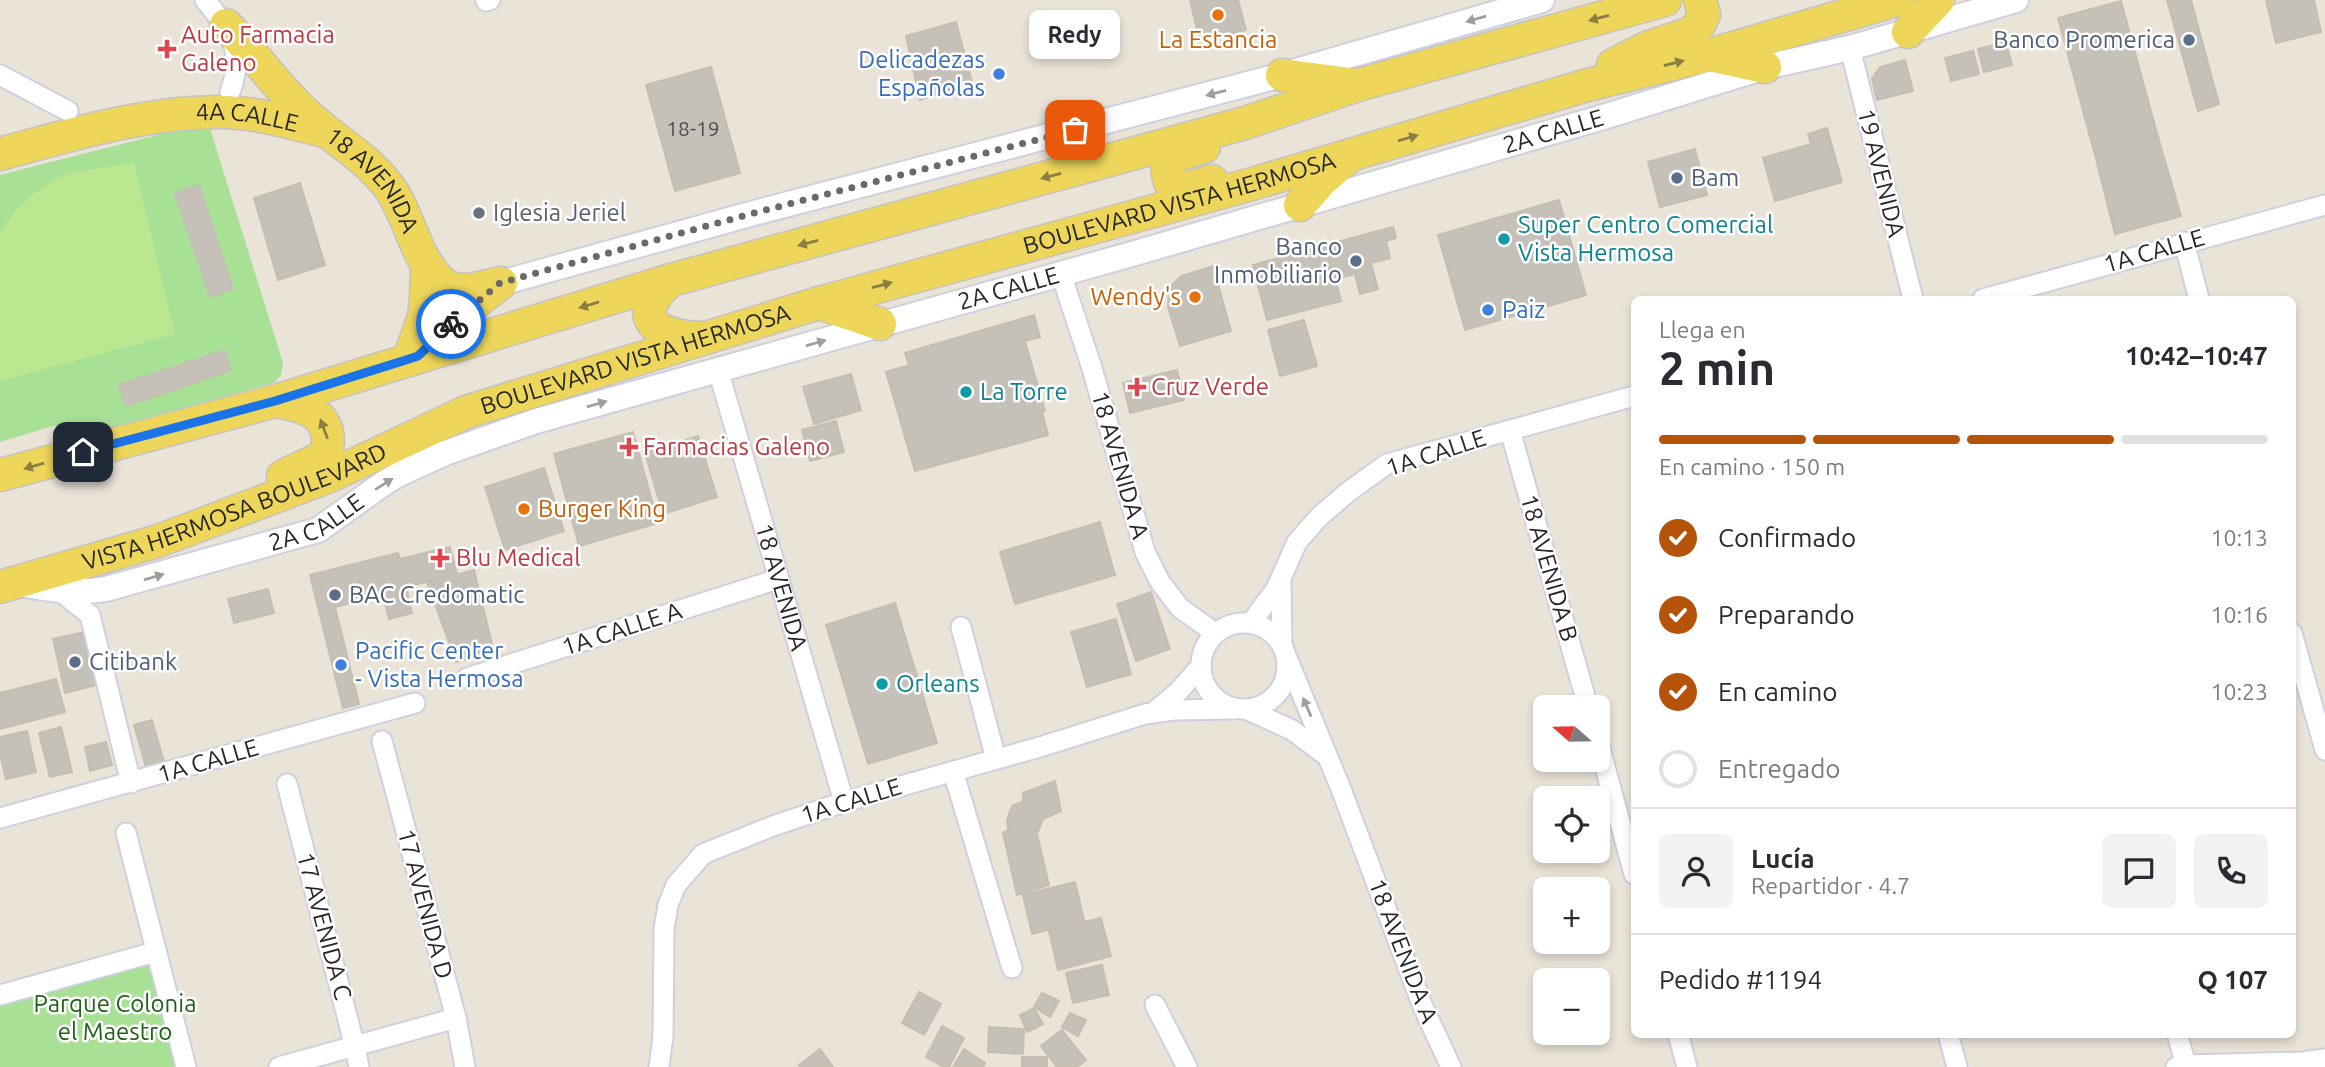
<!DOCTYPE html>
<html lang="es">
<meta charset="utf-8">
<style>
:root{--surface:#fff;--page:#f2f2f3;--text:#2b2b33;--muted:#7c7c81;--line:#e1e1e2;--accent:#b45309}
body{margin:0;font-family:Ubuntu,sans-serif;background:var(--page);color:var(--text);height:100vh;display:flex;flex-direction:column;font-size:26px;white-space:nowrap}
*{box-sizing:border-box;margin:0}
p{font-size:23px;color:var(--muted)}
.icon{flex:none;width:38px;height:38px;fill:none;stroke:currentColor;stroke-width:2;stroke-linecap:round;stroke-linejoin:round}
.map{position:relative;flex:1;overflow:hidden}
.drawer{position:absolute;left:1631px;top:296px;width:665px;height:742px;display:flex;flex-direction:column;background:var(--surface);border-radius:10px;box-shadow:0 4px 10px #0003}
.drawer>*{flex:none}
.needle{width:46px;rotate:290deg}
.controls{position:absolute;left:1533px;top:695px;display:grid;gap:14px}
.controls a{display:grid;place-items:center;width:77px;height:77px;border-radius:10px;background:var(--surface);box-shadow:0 4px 10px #0003;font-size:35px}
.pin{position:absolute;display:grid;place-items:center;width:60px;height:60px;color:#fff;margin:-30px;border-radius:14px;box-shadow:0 4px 10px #0006}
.courier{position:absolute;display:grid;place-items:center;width:70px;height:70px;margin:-35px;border:5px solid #1a73e8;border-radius:50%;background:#fff;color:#222;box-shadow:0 2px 9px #0007}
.bubble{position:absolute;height:49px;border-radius:10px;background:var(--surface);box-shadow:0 4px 10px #0003;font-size:23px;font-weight:700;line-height:49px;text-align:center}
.head em{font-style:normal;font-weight:700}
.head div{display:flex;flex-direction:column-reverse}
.head{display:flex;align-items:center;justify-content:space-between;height:119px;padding:0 28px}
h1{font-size:46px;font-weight:700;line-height:52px}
.bar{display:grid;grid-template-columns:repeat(4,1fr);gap:10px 7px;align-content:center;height:84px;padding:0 28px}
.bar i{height:9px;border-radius:5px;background:var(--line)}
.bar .current{background:var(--accent)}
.bar p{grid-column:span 4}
.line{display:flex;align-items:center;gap:18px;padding:0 28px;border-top:2px solid var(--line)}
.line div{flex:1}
.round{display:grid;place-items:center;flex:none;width:74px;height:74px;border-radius:10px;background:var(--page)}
ol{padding:0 28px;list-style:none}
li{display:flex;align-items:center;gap:21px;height:77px}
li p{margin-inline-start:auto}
li .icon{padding:7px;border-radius:50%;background:var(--accent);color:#fff;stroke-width:4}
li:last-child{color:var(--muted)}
li i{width:38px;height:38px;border:4px solid var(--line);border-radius:50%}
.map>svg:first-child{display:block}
.green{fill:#a8e095}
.pitch{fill:#bbe791}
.building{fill:#c5c0b8;stroke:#c4bfb2;stroke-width:2}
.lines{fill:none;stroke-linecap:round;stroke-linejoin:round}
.minor-casing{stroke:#ced0e0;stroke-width:23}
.tertiary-casing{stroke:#ced0e0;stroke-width:28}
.primary-casing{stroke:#c3c3c3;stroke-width:35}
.minor{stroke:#fff;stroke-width:19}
.tertiary{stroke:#fff;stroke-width:24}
.primary{stroke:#edd65a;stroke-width:32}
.oneway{fill:#8a7e40}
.oneway2{fill:#9e9e9e}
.done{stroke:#6b6965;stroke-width:7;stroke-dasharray:0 12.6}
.route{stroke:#1a73e8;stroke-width:9}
.food-dot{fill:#e8710a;stroke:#fff;stroke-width:2.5}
.service-dot{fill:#5c6f8a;stroke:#fff;stroke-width:2.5}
.health-dot{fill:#e0444e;stroke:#fff;stroke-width:2.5}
.shop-dot{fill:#3f7fe0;stroke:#fff;stroke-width:2.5}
.worship-dot{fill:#6b7280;stroke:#fff;stroke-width:2.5}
.culture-dot{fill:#0f9aa8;stroke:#fff;stroke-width:2.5}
.labels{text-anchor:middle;stroke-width:5;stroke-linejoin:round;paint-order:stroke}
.number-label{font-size:21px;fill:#4e4d4b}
.health-label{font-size:24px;fill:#be3a42;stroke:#fff;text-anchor:start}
.food-label{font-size:24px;fill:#c56008;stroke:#fff}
.service-label{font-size:24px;fill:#4e5e75;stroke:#fff;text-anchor:start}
.shop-label{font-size:24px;fill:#366cbe;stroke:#fff;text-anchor:start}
.street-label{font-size:24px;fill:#272727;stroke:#fff}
.worship-label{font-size:24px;fill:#5b616d;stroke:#fff;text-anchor:start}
.culture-label{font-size:24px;fill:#0d838f;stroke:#fff;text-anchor:start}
.park-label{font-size:24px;fill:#23601a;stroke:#fff}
</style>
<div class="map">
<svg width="2325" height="1067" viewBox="0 0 2325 1067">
<rect width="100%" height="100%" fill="#eae3d8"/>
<!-- green -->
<path class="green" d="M 208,122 L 283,363 L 281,375 L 275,382 L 61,445 L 56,425 L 0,442 L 0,175 Z
M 153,956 L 183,1067 L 0,1067 L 0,999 Z"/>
<!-- pitch -->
<path class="pitch" d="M 134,163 L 175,334 L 0,381 L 0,234 C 13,209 37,187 64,176 C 82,169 114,167 134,163 Z"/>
<!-- building -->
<path class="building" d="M 1190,0 L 1238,0 L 1246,30 L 1200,42 Z
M 2167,0 L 2191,0 L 2219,104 L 2198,111 Z
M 2266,0 L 2314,0 L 2321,32 L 2276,43 Z
M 2121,1 L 2158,137 L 2095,155 L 2058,18 Z
M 956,22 L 972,82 L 920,100 L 906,36 Z
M 2006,42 L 2012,65 L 1984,72 L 1978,49 Z
M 1973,51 L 1979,74 L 1951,81 L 1945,58 Z
M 1905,60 L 1913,91 L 1877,100 L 1872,79 L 1880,67 Z
M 711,67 L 740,173 L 675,191 L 646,85 Z
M 1827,128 L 1842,182 L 1775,201 L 1763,158 L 1811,144 L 1808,134 Z
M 2158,137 L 2181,216 L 2115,234 L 2095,155 Z
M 1695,149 L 1707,195 L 1660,207 L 1648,162 Z
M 300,183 L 325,265 L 278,280 L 254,198 Z
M 199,185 L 233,289 L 210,297 L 175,193 Z
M 1559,200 L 1571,242 L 1450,277 L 1438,235 Z
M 1393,227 L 1396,238 L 1386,241 L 1390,258 L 1371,263 L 1378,289 L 1360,294 L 1355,274 L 1335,279 L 1326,245 Z
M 1571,242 L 1586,295 L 1465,330 L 1450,277 Z
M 1326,245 L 1341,301 L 1267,320 L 1253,265 Z
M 1213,266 L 1231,331 L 1180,346 L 1168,307 L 1169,287 L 1182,276 Z
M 1034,315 L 1040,337 L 1025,341 L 1045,411 L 1042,412 L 1048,435 L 915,471 L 886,372 L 909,365 L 905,353 Z
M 1304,320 L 1317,366 L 1280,376 L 1268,330 Z
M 225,350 L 231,370 L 126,406 L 119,385 Z
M 1177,370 L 1184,400 L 1130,413 L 1123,383 Z
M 851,374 L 861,410 L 814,424 L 803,387 Z
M 836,421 L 844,452 L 810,461 L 802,430 Z
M 633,432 L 658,523 L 579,546 L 554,454 Z
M 698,436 L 717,497 L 663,514 L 645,453 Z
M 544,468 L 564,531 L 505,550 L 485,487 Z
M 1100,522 L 1115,575 L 1015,604 L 1000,552 Z
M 450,547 L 457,574 L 406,587 L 412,613 L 389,619 L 383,595 L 335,607 L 359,704 L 343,708 L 310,575 L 398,553 L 400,559 Z
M 474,570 L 494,652 L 456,662 L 427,582 Z
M 268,589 L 274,613 L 234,623 L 228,599 Z
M 1151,592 L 1170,649 L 1136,661 L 1117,604 Z
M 895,603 L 937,743 L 868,764 L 826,625 Z
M 1116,619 L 1131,674 L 1087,687 L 1071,632 Z
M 85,632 L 97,685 L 65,693 L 53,639 Z
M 56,679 L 65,712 L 0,729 L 0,693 Z
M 152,720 L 164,762 L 146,767 L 134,725 Z
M 61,727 L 72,772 L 50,777 L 39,733 Z
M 27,731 L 36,772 L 6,779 L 0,754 L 0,737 Z
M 106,742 L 112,765 L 90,771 L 85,747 Z
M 1055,781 L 1061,811 L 1043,819 L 1037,834 L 1049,885 L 1017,895 L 1003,833 L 1008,830 L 1007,821 L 1010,811 L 1013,805 L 1023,802 L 1023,793 Z
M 1075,882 L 1084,920 L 1032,934 L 1023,895 Z
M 1101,918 L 1111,956 L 1058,970 L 1049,931 Z
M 1102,965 L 1109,995 L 1073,1003 L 1066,973 Z
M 919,992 L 941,1004 L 924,1035 L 902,1023 Z
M 1042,993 L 1059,1001 L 1050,1017 L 1034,1007 Z
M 1034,1008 L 1043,1024 L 1027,1032 L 1020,1015 Z
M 1070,1013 L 1086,1020 L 1078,1036 L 1062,1027 Z
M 942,1026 L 964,1038 L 949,1067 L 944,1067 L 926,1057 Z
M 989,1027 L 1024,1029 L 1023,1054 L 988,1052 Z
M 1062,1030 L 1086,1060 L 1077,1067 L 1057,1067 L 1041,1046 Z
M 820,1049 L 833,1067 L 801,1067 L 799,1065 Z
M 964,1049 L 985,1063 L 983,1067 L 953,1067 Z
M 1022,1057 L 1047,1057 L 1047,1067 L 1022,1067 Z"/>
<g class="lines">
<!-- minor casing -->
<g class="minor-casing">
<g id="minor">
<path d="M 205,0 C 231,31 245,52 230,92"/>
<path d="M 486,1 L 490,0"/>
<path d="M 1850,48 L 1913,299"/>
<path d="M 0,75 L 68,111"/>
<path d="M 2184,242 L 2199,299"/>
<path d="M 1061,274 L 1091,365 L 1145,552 L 1160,582 L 1180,608 L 1215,633"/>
<path d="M 1983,299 L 2325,205"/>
<path id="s1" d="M 718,370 L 844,802"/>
<path d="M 1510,430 L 1588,707"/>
<path d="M 1281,581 L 1282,646"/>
<path d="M 60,591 L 90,615 L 131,783"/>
<circle cx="1244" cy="666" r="43"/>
<path d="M 1251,623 L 1276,589 L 1297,542 L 1319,517 L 1348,492 L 1387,464 L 1634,396"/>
<path d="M 961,627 L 996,759"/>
<path d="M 2292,633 L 2325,750"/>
<path d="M 1287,658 L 1341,789 L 1423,1007 L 1451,1067"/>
<path d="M 467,678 L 778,579"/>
<path d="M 1248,710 L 1292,730 L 1324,754"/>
<path d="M 1154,712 L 1178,692 L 1200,667"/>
<path d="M 382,741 L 456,1018 L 465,1067"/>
<path d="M 1598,741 L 1634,874"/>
<path d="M 953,771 L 1012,968"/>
<path d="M 287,784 L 355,1047 L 359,1067"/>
<path d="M 0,818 L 415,703"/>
<path d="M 126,833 L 186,1067"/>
<path d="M 0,995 L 155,952"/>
<path d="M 1155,1005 L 1187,1067"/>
<path d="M 1678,1034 L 1687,1067"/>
<path d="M 1948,1034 L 1957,1067"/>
<path d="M 2177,1034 L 2186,1065"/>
<path d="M 279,1067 L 456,1018"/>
<path d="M 659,1067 L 663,1036 L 664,929 L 668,905 L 676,885 L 703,854 L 773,826 L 844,802 L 1040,747 L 1145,714 L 1174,710 L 1234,709"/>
<path d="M 2176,1067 L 2186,1065 L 2302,1062 L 2325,1059"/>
</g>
</g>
<!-- tertiary casing -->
<g class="tertiary-casing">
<g id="tertiary">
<path d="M 501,283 L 754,213 L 1282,75 L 1542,0"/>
<path id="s2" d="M 15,583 C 46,589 75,594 106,589 L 318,530 L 384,483 L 401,473 L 445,453 L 536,421 L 1132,254 L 1600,118 L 1765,67 L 1850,48 L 2016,0"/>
</g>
</g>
<!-- primary casing -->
<g class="primary-casing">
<g id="primary">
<path id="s3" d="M 226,25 C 252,52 274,83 301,109 C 329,137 365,155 389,187 C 410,215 416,263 444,284 C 461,296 482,287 501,283"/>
<path d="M 1908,32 L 1938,0"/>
<path d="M 1710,55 L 1765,67"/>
<path d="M 1613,65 L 1646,48 L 1691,33 L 1699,25 L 1704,14 L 1700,0"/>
<path d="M 1282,75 L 1350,84"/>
<path d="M 1204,147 C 1184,153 1160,155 1170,182 C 1183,192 1198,185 1212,181"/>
<path id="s4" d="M 0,154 C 73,134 148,111 225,112 C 258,113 292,123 324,131"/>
<path d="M 1300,205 L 1321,181 L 1346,159"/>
<path d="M 671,280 C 627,318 657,337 701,338"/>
<path d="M 819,303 L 880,324"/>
<path d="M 423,351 L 461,314 L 497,286"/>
<path d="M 409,359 L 424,317 L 426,300 L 427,264"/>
<path d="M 275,401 C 305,406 333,413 327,451 L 319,459 L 283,476"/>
<path d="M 0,475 L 275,401 L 671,280 L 1245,123 L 1358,85 L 1665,0"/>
<path id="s5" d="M 0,587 L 158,541 L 330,476 L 466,412 L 819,303 L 1252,184 L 1584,86 L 1709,55 L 1897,0"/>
</g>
</g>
<!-- minor -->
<use href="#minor" class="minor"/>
<!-- tertiary -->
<use href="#tertiary" class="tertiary"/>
<!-- primary -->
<use href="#primary" class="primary"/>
</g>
<!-- one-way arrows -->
<defs><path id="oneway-solid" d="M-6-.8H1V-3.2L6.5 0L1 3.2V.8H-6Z" transform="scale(1.75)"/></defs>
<g class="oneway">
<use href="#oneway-solid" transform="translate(1599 18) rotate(165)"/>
<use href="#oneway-solid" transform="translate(1674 63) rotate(-14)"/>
<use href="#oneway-solid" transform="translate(1408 138) rotate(-16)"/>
<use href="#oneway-solid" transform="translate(1051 176) rotate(165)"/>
<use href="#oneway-solid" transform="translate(808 243) rotate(165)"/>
<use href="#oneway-solid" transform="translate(882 285) rotate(-15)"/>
<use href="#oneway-solid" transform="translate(589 305) rotate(163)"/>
<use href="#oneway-solid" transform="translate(324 429) rotate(-110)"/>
<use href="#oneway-solid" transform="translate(34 466) rotate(164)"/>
</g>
<g class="oneway2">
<use href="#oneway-solid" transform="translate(1476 19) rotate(164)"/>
<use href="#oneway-solid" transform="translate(1216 93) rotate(165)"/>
<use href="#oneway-solid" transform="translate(816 343) rotate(-16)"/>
<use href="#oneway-solid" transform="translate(597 404) rotate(-16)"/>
<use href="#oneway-solid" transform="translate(384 484) rotate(-32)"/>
<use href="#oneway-solid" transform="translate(154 577) rotate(-16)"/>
<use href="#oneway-solid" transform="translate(1307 707) rotate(-113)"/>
</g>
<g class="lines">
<!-- done -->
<path class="done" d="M 451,324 L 500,283 L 754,213 L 1075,130"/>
<!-- route -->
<path class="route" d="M 83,452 L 275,401 L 409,359 L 418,356 L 451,324"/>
</g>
<!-- markers -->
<g class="food-dot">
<circle cx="1218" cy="15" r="7"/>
<circle cx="1195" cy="297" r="7"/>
<circle cx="524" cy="509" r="7"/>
</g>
<g class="service-dot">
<circle cx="2189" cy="40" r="7"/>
<circle cx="1677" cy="178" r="7"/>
<circle cx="1356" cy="261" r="7"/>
<circle cx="335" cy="595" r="7"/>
<circle cx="75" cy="662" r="7"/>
</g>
<g class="health-dot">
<path d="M163.5 38.5h7v7h7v7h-7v7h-7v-7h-7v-7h7z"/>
<path d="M1133.5 376.5h7v7h7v7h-7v7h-7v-7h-7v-7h7z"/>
<path d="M625.5 436.5h7v7h7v7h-7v7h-7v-7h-7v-7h7z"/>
<path d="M436.5 547.5h7v7h7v7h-7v7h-7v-7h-7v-7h7z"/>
</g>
<g class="shop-dot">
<circle cx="999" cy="74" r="7"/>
<circle cx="1488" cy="310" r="7"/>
<circle cx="341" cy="665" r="7"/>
</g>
<circle class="worship-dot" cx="479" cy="213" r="7"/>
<g class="culture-dot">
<circle cx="1504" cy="239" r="7"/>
<circle cx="966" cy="392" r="7"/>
<circle cx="882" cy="684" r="7"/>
</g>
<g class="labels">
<!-- number labels -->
<g class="number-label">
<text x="693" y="136">18-19</text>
</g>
<!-- health labels -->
<g class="health-label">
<text x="181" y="43">Auto Farmacia<tspan x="181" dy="28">Galeno</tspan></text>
<text x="1151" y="395">Cruz Verde</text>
<text x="643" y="455">Farmacias Galeno</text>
<text x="456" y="566">Blu Medical</text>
</g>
<!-- food labels -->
<g class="food-label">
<text x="1218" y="48">La Estancia</text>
<text x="1181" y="305" text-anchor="end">Wendy's</text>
<text x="538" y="517" text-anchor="start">Burger King</text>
</g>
<!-- service labels -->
<g class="service-label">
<text x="2175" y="48" text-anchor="end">Banco Promerica</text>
<text x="1691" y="186">Bam</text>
<text x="1342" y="255" text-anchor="end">Banco<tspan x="1342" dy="28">Inmobiliario</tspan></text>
<text x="349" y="603">BAC Credomatic</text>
<text x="89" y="670">Citibank</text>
</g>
<!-- shop labels -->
<g class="shop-label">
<text x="985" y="68" text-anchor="end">Delicadezas<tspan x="985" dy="28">Españolas</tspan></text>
<text x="1502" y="318">Paiz</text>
<text x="355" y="659">Pacific Center<tspan x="355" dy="28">- Vista Hermosa</tspan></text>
</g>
<!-- street labels -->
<g class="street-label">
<text dy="8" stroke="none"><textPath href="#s4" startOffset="252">4A CALLE</textPath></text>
<text dy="8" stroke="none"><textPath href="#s2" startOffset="1615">2A CALLE</textPath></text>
<text transform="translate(1881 173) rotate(76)" y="8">19 AVENIDA</text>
<text dy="8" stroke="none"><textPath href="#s3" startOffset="215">18 AVENIDA</textPath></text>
<text dy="8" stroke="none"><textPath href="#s5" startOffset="1242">BOULEVARD VISTA HERMOSA</textPath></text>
<text transform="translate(2154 251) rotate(-16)" y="8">1A CALLE</text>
<text dy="8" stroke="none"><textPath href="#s2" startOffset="1048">2A CALLE</textPath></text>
<text dy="8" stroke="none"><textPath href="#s5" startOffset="676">BOULEVARD VISTA HERMOSA</textPath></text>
<text transform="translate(1436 453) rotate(-18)" y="8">1A CALLE</text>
<text transform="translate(1120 465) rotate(74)" y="8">18 AVENIDA A</text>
<text dy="8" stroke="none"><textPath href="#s5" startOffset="248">VISTA HERMOSA BOULEVARD</textPath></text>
<text dy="8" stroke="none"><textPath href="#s2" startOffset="313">2A CALLE</textPath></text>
<text transform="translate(1549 568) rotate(74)" y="8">18 AVENIDA B</text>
<text dy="8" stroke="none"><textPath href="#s1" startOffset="226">18 AVENIDA</textPath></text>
<text transform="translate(622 629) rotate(-18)" y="8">1A CALLE A</text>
<text transform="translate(208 761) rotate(-16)" y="8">1A CALLE</text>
<text transform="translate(851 801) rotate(-17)" y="8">1A CALLE</text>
<text transform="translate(425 904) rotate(75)" y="8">17 AVENIDA D</text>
<text transform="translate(324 926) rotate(75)" y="8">17 AVENIDA C</text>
<text transform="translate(1403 951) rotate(69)" y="8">18 AVENIDA A</text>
</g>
<!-- worship labels -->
<g class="worship-label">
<text x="493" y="221">Iglesia Jeriel</text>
</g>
<!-- culture labels -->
<g class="culture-label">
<text x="1518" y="233">Super Centro Comercial<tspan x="1518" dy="28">Vista Hermosa</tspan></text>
<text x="980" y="400">La Torre</text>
<text x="896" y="692">Orleans</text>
</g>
<!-- park labels -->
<g class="park-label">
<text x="115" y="1012">Parque Colonia<tspan x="115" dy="28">el Maestro</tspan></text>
</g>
</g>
</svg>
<div class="controls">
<a><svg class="needle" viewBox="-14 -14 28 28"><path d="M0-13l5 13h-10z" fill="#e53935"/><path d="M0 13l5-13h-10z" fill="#7c7c81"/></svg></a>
<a><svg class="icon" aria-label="locate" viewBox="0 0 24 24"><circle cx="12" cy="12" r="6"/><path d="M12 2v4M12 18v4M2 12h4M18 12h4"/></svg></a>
<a>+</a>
<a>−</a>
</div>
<div class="pin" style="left:1075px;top:130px;background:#ea580c"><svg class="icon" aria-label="bag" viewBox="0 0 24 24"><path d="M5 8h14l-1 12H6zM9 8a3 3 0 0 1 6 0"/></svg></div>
<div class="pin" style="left:83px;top:452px;background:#1f2937"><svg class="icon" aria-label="home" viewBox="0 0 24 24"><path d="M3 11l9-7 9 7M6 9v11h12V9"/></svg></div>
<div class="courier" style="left:451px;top:324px"><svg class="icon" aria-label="bike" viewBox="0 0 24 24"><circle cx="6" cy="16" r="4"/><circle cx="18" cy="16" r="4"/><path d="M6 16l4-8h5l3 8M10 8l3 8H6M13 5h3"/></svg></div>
<div class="bubble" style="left:1029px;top:10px;width:91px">Redy</div>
<section class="drawer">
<div class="head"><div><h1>2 min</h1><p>Llega en</p></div><em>10:42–10:47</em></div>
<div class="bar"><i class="current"></i><i class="current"></i><i class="current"></i><i></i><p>En camino · 150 m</p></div>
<ol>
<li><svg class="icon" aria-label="check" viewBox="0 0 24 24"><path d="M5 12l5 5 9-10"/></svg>Confirmado<p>10:13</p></li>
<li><svg class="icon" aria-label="check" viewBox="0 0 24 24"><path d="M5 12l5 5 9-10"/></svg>Preparando<p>10:16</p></li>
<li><svg class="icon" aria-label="check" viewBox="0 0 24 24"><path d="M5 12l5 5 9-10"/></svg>En camino<p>10:23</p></li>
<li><i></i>Entregado</li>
</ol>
<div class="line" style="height:126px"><a class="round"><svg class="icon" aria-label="person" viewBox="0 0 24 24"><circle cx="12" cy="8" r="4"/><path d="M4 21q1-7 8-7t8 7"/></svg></a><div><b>Lucía</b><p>Repartidor · 4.7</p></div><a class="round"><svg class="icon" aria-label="chat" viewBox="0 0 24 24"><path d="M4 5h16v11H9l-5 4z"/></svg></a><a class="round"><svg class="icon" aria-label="phone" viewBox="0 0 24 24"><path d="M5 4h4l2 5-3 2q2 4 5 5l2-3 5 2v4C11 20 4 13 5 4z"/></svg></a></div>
<div class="line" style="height:91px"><div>Pedido #1194</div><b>Q 107</b></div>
</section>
</div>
